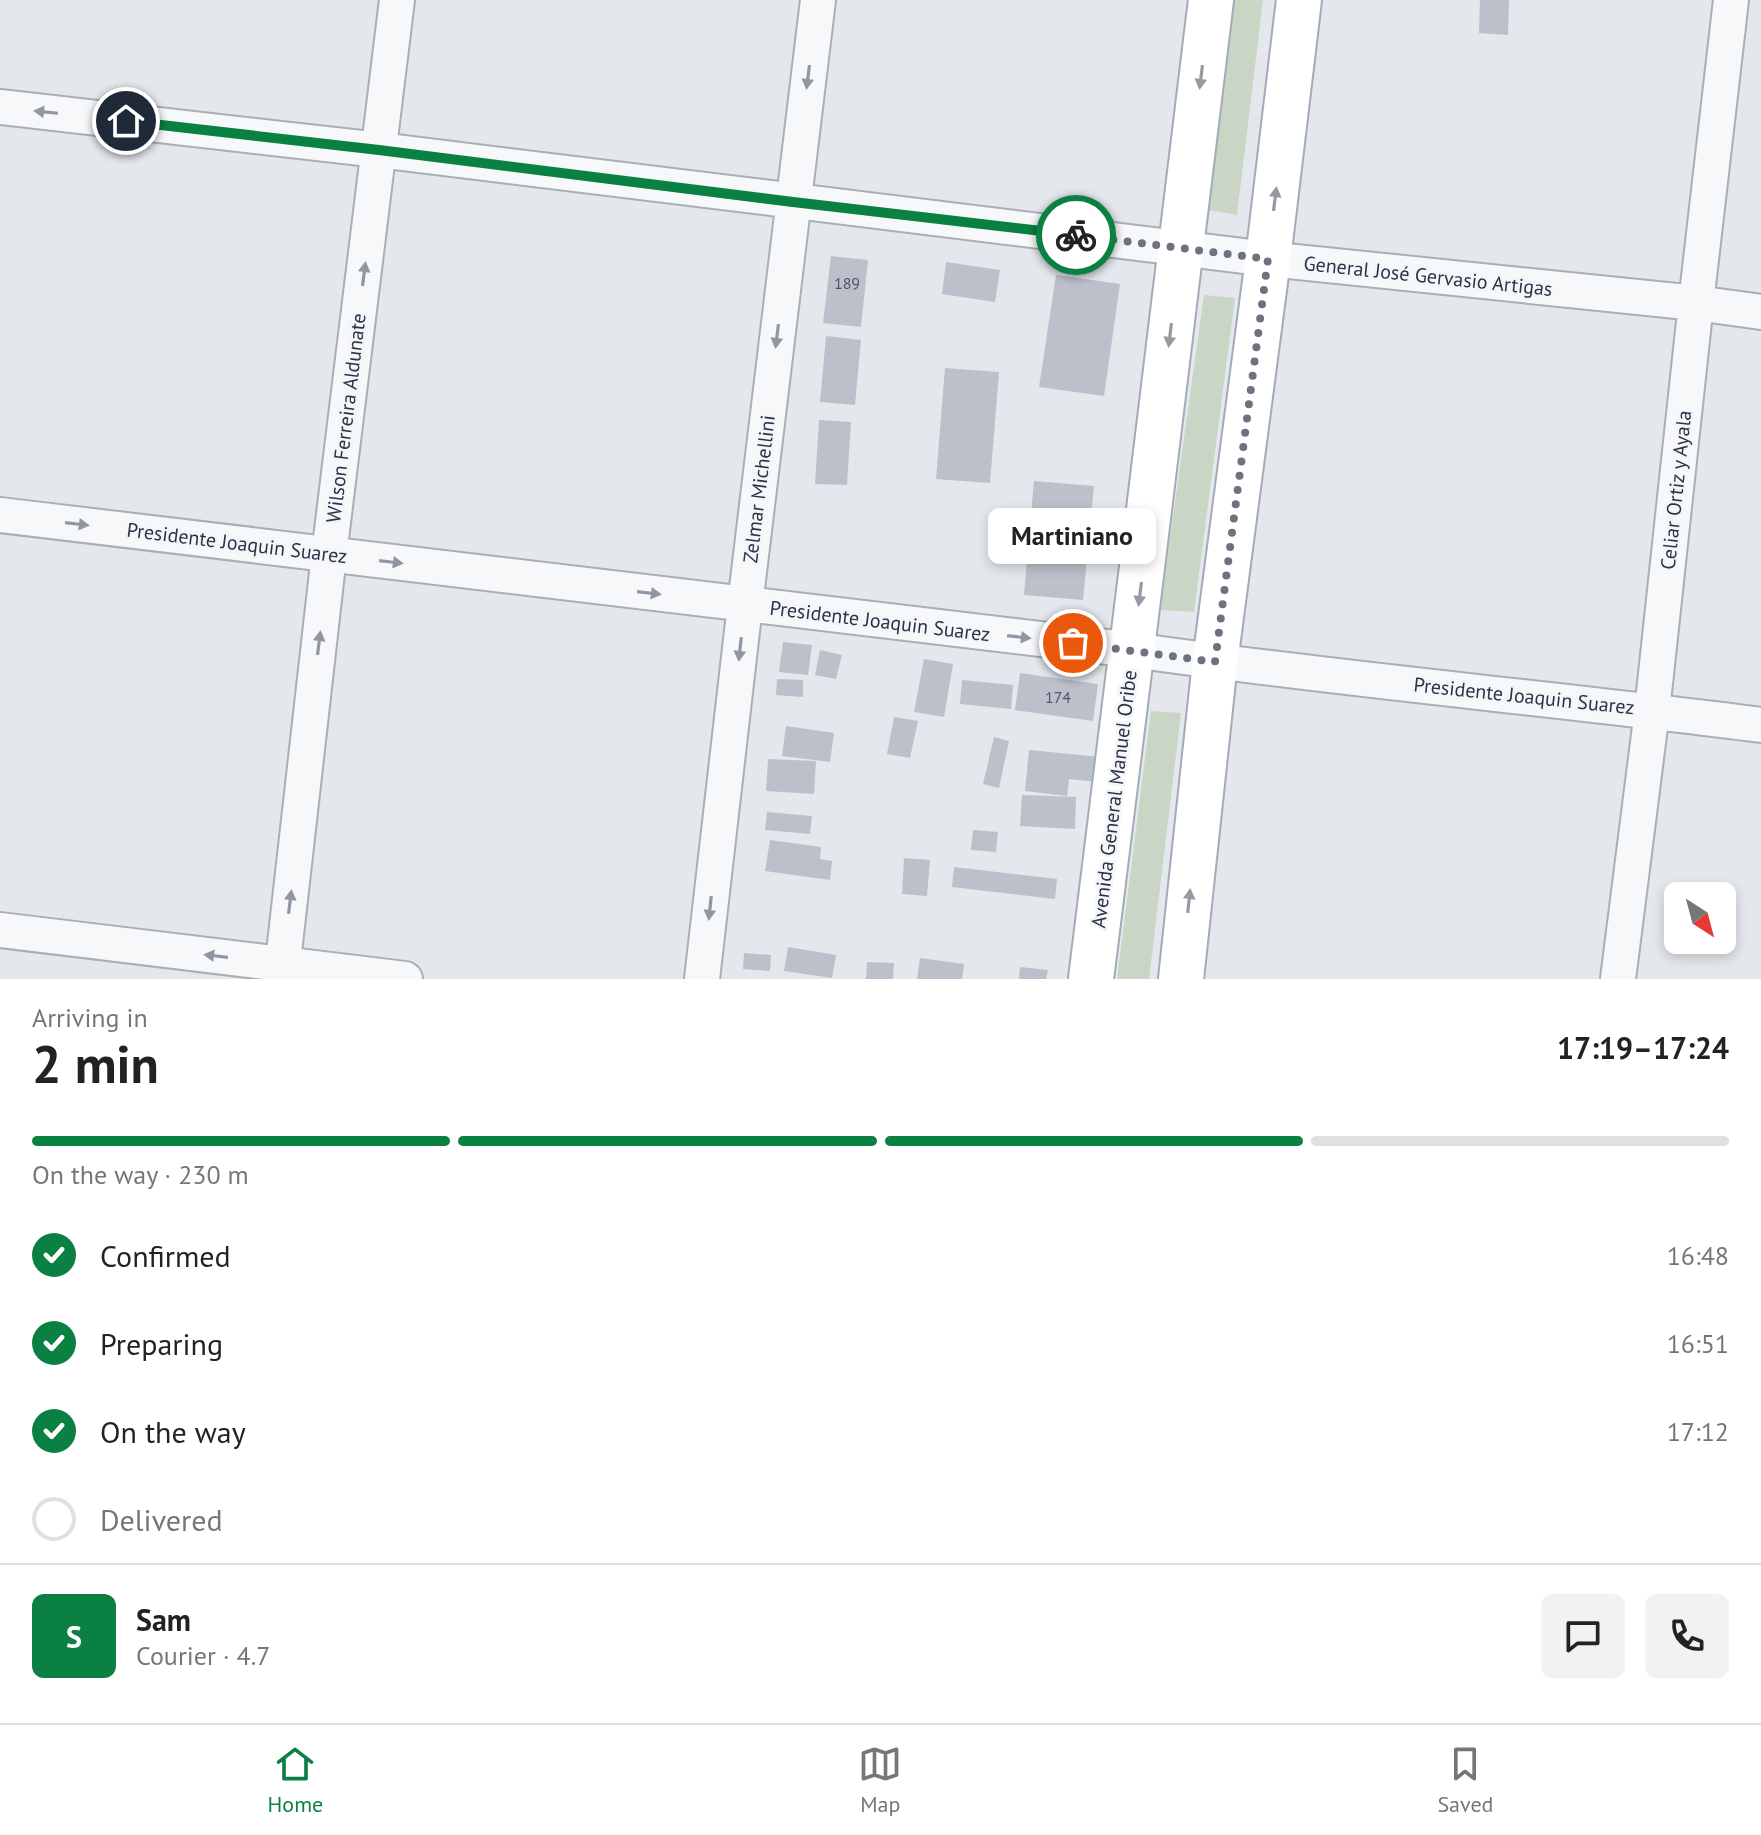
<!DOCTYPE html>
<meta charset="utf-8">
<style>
:root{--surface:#fff;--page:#f2f2f2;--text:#222;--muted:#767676;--line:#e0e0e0;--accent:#0b8043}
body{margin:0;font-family:"PT Sans",sans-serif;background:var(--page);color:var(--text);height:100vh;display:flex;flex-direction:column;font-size:30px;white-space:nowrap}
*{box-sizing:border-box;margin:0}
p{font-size:26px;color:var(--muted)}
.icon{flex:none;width:44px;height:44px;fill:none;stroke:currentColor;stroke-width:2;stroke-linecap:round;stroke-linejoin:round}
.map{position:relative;height:979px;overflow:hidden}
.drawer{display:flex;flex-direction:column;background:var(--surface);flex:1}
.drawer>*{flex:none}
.needle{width:52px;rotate:144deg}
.fabs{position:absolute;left:1664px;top:882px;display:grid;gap:16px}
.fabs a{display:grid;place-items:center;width:72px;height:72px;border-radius:12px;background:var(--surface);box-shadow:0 4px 12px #0003;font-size:40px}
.pin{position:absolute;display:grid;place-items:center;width:68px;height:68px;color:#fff;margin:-34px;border:4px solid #fff;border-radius:50%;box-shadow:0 2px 8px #0007}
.courier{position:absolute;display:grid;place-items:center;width:80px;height:80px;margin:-40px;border:6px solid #0b8043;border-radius:50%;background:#fff;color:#222;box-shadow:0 2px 10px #0007}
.bubble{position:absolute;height:56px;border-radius:12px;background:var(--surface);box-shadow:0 4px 12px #0003;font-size:26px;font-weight:800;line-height:56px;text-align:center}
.summary em{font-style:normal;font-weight:800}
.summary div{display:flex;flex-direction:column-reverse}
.summary{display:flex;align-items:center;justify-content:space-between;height:136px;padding:0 32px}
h1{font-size:52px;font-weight:800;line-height:60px}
.bar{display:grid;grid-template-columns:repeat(4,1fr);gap:12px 8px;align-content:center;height:96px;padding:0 32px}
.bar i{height:10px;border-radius:6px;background:var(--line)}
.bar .on{background:var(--accent)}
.bar p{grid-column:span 4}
.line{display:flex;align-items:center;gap:20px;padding:0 32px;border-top:2px solid var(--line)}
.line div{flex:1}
.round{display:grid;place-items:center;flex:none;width:84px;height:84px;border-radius:12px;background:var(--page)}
ol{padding:0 32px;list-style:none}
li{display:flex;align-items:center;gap:24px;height:88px}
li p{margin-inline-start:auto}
li .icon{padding:8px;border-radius:50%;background:var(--accent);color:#fff;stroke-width:4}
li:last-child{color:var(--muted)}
li i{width:44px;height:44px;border:4px solid var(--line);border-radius:50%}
.tabs{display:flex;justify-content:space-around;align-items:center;height:112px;border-top:2px solid var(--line);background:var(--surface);font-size:22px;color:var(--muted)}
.tabs a{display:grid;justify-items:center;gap:4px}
.tabs .on{color:var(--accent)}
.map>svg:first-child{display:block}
.green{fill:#c9d6c5}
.building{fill:#bbc0ca}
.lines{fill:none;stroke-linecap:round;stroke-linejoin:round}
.minor-casing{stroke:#a9aeb7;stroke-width:38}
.major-casing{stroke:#a3abb8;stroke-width:48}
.minor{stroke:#f7f8fa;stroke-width:34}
.major{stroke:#fff;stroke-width:44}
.oneway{fill:#9196a0}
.oneway2{fill:#959aa2}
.done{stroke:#6c737f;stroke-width:8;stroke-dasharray:0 14.4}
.route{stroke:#0b8043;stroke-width:10}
.labels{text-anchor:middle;stroke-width:6;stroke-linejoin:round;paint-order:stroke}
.number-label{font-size:16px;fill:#4f5766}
.street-label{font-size:20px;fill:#2b3445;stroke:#f4f6f9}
</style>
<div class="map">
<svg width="1761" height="979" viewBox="0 0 1761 979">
<rect width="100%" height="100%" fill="#e4e7ec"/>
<!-- green -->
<path class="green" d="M 1233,0 L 1263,0 L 1237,215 L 1208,210 Z
M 1204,295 L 1235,298 L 1194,612 L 1160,610 Z
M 1151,711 L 1181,713 L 1149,979 L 1117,979 Z"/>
<!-- building -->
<path class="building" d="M 1480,0 L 1509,0 L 1508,35 L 1479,33 Z
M 831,256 L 868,260 L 861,327 L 823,323 Z
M 946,262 L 1000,270 L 995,302 L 942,294 Z
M 1056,275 L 1120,284 L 1104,396 L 1039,387 Z
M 826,336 L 861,340 L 855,405 L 820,402 Z
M 945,368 L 999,372 L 990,483 L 936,479 Z
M 819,420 L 851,422 L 847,485 L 815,484 Z
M 1034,481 L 1094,486 L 1083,600 L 1024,595 Z
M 783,642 L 812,645 L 808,675 L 779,672 Z
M 820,650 L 842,655 L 836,679 L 815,675 Z
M 924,659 L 953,664 L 944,717 L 914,712 Z
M 1020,673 L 1098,684 L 1093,721 L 1015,710 Z
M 777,679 L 803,680 L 803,697 L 776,695 Z
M 962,680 L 1013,685 L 1011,709 L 960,704 Z
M 894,717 L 918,721 L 910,758 L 887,754 Z
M 786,726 L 834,733 L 830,762 L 782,756 Z
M 994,737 L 1009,741 L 999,788 L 983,784 Z
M 1029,750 L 1101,757 L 1098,782 L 1069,779 L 1067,796 L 1025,791 Z
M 768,759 L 816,761 L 814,794 L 766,791 Z
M 1022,795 L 1076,797 L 1075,829 L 1020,826 Z
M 767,812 L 812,816 L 810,834 L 765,830 Z
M 973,830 L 998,832 L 996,852 L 971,850 Z
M 770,840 L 821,847 L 820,859 L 832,861 L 830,880 L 765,871 Z
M 904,858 L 930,860 L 927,896 L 902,894 Z
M 954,867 L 1057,879 L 1055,899 L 952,887 Z
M 788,947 L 836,955 L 832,978 L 784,971 Z
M 744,953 L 771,955 L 770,971 L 743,969 Z
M 920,958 L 964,964 L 962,979 L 917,979 Z
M 867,962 L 894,963 L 893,979 L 866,979 Z
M 1020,967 L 1048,970 L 1046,979 L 1019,979 Z"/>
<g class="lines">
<!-- minor casing -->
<g class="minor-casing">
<path id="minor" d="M 0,107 L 379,150 L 1268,259 L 1696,303 L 1761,312
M 0,515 L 1133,650 C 1342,680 1552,698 1761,725
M 0,930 L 405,979
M 281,979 L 329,555 L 397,0
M 702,979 L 745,605 L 818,0
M 1618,979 L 1652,711 L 1696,303 L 1731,0"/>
</g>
<!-- major casing -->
<g class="major-casing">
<path id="major" d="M 1091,979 C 1133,653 1170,326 1211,0
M 1181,979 L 1215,662 L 1268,259 L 1299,0"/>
</g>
<!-- minor -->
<use href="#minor" class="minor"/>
<!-- major -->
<use href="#major" class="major"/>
</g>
<!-- one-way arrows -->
<defs><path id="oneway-solid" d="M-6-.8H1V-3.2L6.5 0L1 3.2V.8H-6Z" transform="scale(2)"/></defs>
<g class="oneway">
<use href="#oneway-solid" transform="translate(808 77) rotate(97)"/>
<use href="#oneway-solid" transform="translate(46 112) rotate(-174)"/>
<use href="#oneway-solid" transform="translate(364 274) rotate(-83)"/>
<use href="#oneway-solid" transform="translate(777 336) rotate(97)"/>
<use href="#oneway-solid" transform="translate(77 524) rotate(7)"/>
<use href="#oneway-solid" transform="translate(391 562) rotate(7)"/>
<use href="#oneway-solid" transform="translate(649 593) rotate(7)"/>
<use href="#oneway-solid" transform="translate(1019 637) rotate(7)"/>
<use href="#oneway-solid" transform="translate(319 643) rotate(-83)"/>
<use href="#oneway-solid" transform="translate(740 649) rotate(96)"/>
<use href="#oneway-solid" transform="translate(290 902) rotate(-83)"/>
<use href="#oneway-solid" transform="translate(710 908) rotate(96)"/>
<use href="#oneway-solid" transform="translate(216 956) rotate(-173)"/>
</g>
<g class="oneway2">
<use href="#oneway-solid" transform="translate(1201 77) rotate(97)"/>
<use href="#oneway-solid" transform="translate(1275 199) rotate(-83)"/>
<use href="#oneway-solid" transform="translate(1170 335) rotate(97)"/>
<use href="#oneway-solid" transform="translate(1140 594) rotate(97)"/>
<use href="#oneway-solid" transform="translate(1189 901) rotate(-84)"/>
</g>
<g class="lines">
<!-- done -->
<path class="done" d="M 1073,643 L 1215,662 L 1268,259 L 1076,235"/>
<!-- route -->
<path class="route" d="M 126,121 L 379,150 L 793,202 L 1076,235"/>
</g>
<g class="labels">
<!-- number labels -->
<g class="number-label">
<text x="847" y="289">189</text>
<text x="1058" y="703">174</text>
</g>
<!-- street labels -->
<g class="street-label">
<text transform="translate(1428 276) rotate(6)" y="7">General José Gervasio Artigas</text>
<text transform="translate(346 418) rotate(-83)" y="7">Wilson Ferreira Aldunate</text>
<text transform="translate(759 489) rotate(-83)" y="7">Zelmar Michellini</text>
<text transform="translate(1676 490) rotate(-84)" y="7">Celiar Ortiz y Ayala</text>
<text transform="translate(237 543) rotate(7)" y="7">Presidente Joaquin Suarez</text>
<text transform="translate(880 621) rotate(7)" y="7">Presidente Joaquin Suarez</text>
<text transform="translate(1524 696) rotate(6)" y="7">Presidente Joaquin Suarez</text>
<text transform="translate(1114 799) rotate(-83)" y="7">Avenida General Manuel Oribe</text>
</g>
</g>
</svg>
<div class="fabs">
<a><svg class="needle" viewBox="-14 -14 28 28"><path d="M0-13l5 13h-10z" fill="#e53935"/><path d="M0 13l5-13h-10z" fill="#767676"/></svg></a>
</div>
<div class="pin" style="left:1073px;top:643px;background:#ea580c"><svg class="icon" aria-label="bag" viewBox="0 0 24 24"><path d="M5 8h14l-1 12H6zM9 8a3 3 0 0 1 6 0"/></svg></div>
<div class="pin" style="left:126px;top:121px;background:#1f2937"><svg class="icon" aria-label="home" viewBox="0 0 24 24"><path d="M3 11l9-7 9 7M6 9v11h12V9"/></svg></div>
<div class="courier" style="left:1076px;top:235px"><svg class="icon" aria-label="bike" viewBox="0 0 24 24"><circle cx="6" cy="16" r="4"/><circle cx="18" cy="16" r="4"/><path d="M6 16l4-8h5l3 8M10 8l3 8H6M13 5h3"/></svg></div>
<div class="bubble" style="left:988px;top:508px;width:168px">Martiniano</div>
</div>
<section class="drawer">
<div class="summary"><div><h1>2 min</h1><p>Arriving in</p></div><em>17:19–17:24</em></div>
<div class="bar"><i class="on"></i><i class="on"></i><i class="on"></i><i></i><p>On the way · 230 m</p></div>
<ol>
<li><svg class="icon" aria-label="check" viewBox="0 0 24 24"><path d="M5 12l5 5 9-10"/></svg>Confirmed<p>16:48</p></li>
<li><svg class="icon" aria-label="check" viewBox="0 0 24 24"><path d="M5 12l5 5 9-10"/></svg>Preparing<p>16:51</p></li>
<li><svg class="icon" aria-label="check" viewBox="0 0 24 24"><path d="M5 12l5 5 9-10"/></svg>On the way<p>17:12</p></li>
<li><i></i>Delivered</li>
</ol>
<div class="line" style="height:144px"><b class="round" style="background:var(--accent);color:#fff">S</b><div><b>Sam</b><p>Courier · 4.7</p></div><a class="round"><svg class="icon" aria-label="chat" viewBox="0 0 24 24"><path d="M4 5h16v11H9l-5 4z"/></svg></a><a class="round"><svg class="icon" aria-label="phone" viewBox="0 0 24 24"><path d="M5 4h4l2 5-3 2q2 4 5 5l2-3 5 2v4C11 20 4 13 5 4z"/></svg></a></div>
</section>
<nav class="tabs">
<a class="on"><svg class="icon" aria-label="home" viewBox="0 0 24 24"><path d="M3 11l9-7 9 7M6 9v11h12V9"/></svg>Home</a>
<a><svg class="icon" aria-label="map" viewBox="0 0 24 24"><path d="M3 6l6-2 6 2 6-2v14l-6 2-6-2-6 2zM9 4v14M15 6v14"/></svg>Map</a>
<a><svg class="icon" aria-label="saved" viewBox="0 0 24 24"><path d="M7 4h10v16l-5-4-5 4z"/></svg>Saved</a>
</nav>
